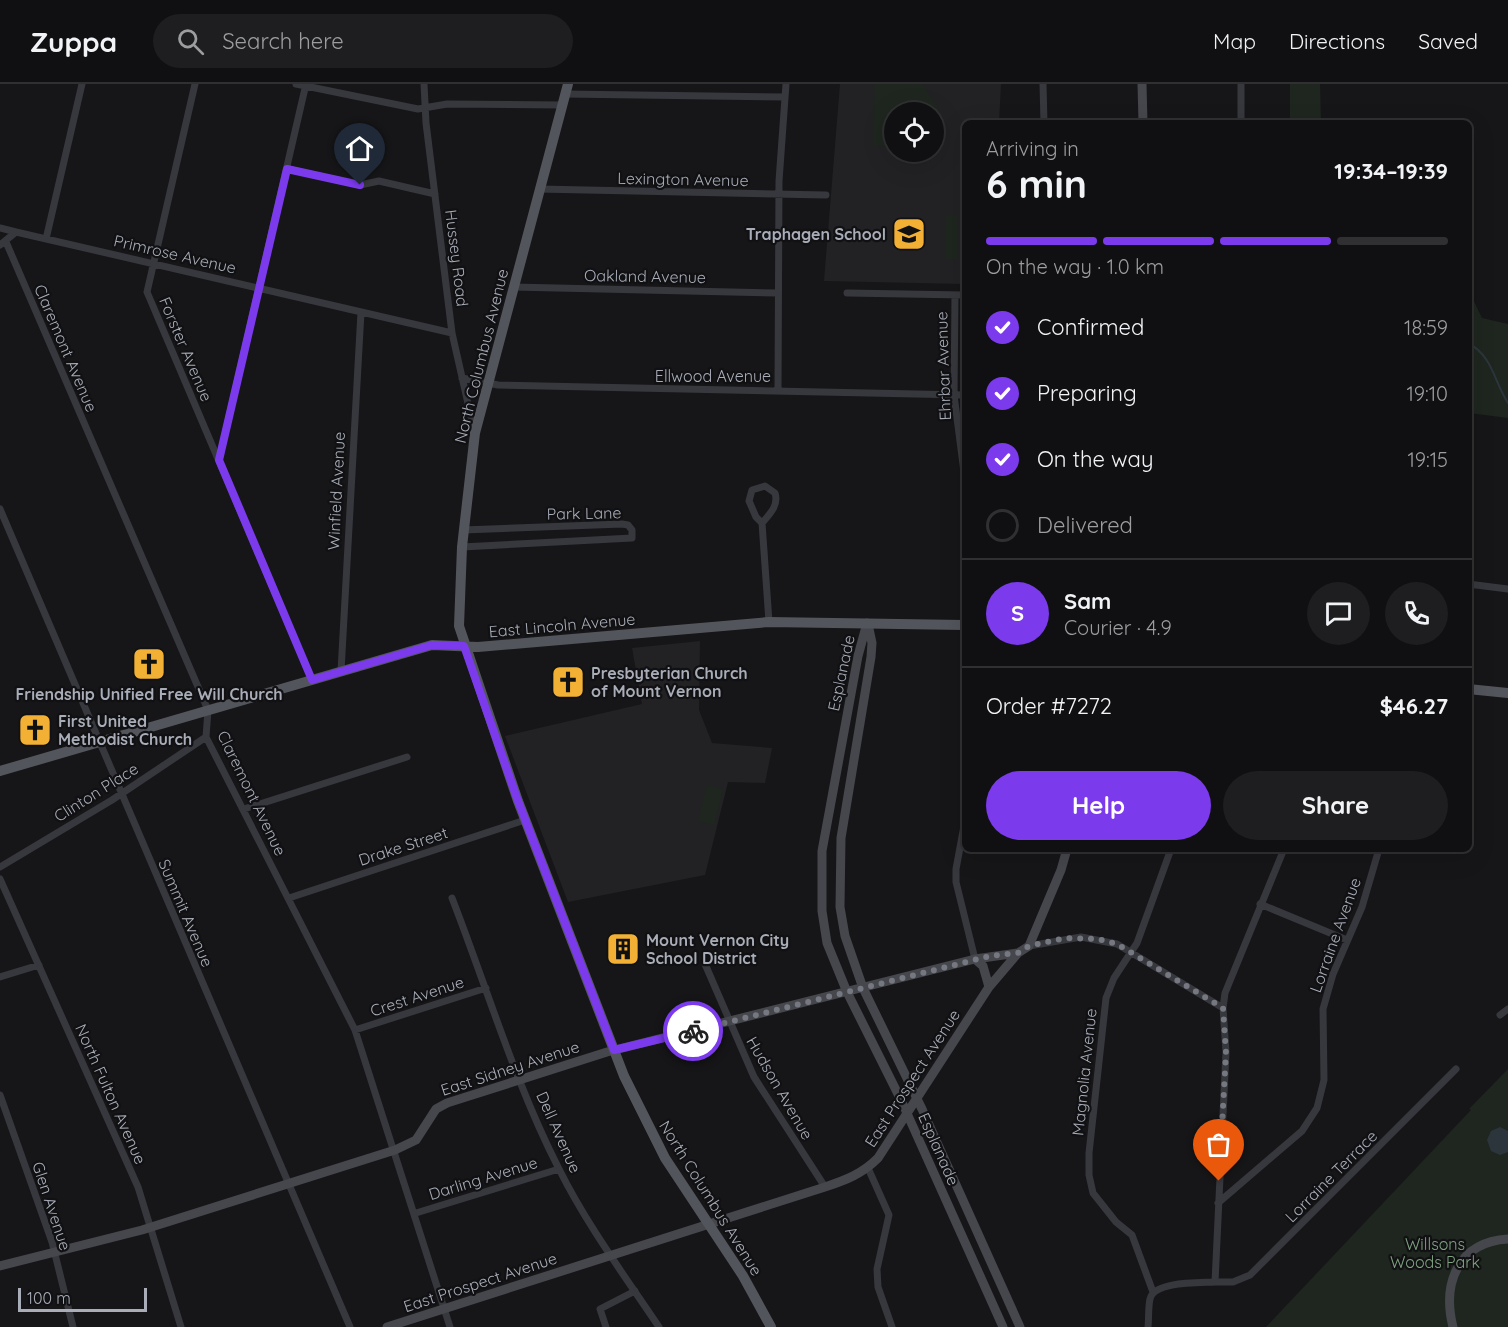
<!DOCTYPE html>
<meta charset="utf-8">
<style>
:root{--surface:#101012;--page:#1e1e20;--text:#f1f3f6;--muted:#9c9d9f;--line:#303032;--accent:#7c3aed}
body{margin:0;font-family:Quicksand,sans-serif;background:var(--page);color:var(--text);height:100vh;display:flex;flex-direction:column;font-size:22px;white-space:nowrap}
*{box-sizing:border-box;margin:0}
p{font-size:20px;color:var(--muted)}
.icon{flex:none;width:33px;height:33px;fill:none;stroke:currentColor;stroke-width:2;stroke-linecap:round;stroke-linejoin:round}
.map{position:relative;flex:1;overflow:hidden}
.details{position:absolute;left:962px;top:36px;width:510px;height:732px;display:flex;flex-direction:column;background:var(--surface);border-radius:9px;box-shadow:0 6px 24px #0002,0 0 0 2px var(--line)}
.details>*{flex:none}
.buttons{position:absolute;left:884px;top:18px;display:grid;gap:12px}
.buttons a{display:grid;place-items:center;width:60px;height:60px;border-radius:50%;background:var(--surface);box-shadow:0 6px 24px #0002,0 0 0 2px var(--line);font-size:30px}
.scale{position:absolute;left:18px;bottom:15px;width:129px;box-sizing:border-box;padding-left:6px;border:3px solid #a8adb8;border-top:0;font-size:16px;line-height:21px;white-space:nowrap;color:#a8adb8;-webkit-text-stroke:4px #111113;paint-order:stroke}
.pin{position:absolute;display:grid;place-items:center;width:51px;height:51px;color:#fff;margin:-62px -26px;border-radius:50% 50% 50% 0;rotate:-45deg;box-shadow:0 0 6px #0007}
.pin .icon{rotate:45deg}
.courier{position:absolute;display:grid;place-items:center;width:60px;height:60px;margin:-30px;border:4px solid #7c3aed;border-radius:50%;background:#fff;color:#222;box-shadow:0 2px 8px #0007}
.head em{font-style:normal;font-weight:800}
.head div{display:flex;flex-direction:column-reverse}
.head{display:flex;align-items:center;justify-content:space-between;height:102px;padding:0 24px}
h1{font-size:39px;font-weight:800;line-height:45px}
.bar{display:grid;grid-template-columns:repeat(4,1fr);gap:9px 6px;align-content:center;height:72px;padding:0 24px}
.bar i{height:8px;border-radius:4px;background:var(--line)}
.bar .on{background:var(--accent)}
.bar p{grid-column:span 4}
.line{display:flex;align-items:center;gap:15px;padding:0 24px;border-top:2px solid var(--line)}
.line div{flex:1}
.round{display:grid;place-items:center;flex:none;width:63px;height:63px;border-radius:32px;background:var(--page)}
ol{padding:0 24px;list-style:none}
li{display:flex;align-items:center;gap:18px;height:66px}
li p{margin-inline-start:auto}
li .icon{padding:6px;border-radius:50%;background:var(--accent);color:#fff;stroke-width:4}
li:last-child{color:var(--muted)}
li i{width:33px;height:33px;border:3px solid var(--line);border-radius:50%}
.action{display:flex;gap:12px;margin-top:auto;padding:12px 24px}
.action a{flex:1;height:69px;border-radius:36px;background:var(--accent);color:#fff;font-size:24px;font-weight:800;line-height:69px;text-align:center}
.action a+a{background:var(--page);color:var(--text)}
header{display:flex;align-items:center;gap:36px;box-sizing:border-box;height:84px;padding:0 30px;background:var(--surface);border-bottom:2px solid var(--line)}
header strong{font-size:28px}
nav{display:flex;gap:33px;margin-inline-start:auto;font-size:21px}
.search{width:420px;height:54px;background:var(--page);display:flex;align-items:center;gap:15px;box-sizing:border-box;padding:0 21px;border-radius:33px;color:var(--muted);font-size:22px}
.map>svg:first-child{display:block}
.built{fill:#222225;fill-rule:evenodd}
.green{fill:#1e261f}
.water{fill:#2c353c}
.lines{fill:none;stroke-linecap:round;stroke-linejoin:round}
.stream{stroke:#2c353c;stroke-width:2}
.street{stroke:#37383d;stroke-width:7}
.secondary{stroke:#45474d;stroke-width:9}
.primary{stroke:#53555c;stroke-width:10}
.done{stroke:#757880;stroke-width:6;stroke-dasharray:0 10.8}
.route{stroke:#7c3aed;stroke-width:8}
.labels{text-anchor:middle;stroke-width:4.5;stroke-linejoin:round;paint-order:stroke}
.street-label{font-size:16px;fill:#a8adb8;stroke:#111113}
.poi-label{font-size:16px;font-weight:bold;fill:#a8adb8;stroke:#111113;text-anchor:start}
.park-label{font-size:16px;fill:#7fa381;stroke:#111113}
</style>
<header>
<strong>Zuppa</strong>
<div class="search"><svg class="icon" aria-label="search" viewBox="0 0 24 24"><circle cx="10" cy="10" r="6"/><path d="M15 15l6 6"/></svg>Search here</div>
<nav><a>Map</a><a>Directions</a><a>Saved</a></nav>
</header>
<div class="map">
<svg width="1508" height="1243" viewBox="0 0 1508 1243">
<rect width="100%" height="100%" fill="#161618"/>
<!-- built -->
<path class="built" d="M 840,0 L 1001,0 L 999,39 L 964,39 L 964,200 L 824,197 ZM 894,28 L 933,28 L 933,68 L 894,68 Z
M 700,557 L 699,626 L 712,659 L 772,664 L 765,699 L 728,698 L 705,791 L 568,818 L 505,652 L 642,620 L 632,564 Z"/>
<!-- green -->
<path class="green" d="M 875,0 L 922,0 L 939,25 L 939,63 L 933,63 L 933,28 L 894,28 L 894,61 L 873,61 Z
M 1290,0 L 1320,0 L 1321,39 L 1290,39 Z
M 946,132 L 958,132 L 957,176 L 945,175 Z
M 1469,207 L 1482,234 L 1508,240 L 1508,334 L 1469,329 Z
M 707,701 L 723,705 L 714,741 L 698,737 Z
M 1508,985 L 1508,1243 L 1266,1243 L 1471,1026 L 1469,1025 Z"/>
<!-- water -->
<path class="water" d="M 1500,1043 L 1508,1047 L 1508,1068 L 1500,1071 L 1491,1067 L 1487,1056 L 1491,1047 Z"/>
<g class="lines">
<!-- stream -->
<path class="stream" d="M 1468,259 C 1493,272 1494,298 1508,319"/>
<!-- street -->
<path class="street" d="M 195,0 L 147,208 L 312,596
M 296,0 L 418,25 L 447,20 L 562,21
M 424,0 L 426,39 L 452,249 L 474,346
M 1043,0 L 1044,39
M 1241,1 L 1241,39
M 565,10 L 785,13
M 287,85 L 360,101 L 379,97 L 435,110
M 539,105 L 826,111
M 0,144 L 16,148
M 46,155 L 82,0
M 6,158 L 208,626 L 206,653 L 355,946 L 450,1243
M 0,161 L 16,148 L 452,249
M 513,203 L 778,209
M 847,209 L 964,211
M 955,211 L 954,311 L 964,388
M 462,294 L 498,301 L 964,311
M 778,306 L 779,97 L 786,0
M 219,376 L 306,0
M 0,425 L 350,1243
M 762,439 C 770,430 779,421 775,409 L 765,402 L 752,406 L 749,417 L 756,433 L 762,439 L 769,538
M 462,463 L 632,454 L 632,446 L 628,441 L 622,440 L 463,446
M 1468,500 L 1508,505
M 341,587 L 361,228
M 244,725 L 407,673
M 964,742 L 956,785 L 956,798 L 975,875
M 0,783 L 112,716 L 206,653
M 0,795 L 138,1103 L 181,1243
M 289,814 L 525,736
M 452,814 C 487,904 515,999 559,1085 C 587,1141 624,1191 659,1243
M 1260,820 L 1347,856
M 1029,862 L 1081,853 L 1117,860 L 1223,924
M 705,880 L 754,993 L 825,1103
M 0,893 L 39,881
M 1500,931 L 1508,925
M 355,946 L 486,904
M 0,1011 L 52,1158 L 73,1243
M 868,1084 L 889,1131 L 877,1185 L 878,1203 L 892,1243
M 1218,1119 L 1302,1047 L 1317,1024 L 1324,996 L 1323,925 L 1333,890 L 1362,823 L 1379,765
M 416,1129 L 559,1085
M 1215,1198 L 1233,1198 L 1250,1191 L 1456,985
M 1153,1208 L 1132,1151 L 1116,1138 L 1093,1109 L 1089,1091 L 1089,1069 L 1106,914 L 1114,894 L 1137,859 L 1171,765
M 606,1243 L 600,1225 L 635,1207
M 1148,1243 C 1149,1234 1148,1224 1150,1215 C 1154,1197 1200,1199 1215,1198 L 1226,968 L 1223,924 L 1225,909 L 1284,765"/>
<!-- secondary -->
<path class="secondary" d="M 1142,0 L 1143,39
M 867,539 L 858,572 L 822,767 L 822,827 L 827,859 L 847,908 L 901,1016 L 1003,1243
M 868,540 L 872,559 L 871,573 L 841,754 L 840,823 L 845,852 L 863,904 L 922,1025 L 1020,1243
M 975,875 L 983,882 L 989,903
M 0,1182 L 142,1146 L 395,1066 L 416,1056 L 436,1025 L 447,1019 L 607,968 L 975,875 L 1018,869
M 387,1243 L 825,1103 C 846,1096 862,1090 878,1074 L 989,903 L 1018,869 L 1029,862 L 1061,786 L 1067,765
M 1453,1243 C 1442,1199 1458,1158 1508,1155"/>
<!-- primary -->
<path class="primary" d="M 568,0 L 475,349 L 462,463 L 459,542 L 518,717 L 624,992 L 665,1074 L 743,1192 L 771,1243
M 1468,605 L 1508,609
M 0,687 L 432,561 L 478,563 L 769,538 L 964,541"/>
</g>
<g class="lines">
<!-- done -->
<path class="done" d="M 693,947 L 990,872 L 1018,869 L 1029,862 L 1065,854 L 1098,855 L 1117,860 L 1223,924 L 1226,969 L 1219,1097"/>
<!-- route -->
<path class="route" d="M 360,101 L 287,85 L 219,376 L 312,596 L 432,561 L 464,562 L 518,717 L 614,966 L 693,947"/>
</g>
<!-- icons -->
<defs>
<g id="school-square" transform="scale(1.725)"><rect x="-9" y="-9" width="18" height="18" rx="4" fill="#f2b134" stroke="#111113"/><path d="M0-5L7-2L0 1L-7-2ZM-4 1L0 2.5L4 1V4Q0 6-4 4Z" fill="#111"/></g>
<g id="church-square" transform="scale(1.725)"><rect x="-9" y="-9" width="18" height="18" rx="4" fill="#f2b134" stroke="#111113"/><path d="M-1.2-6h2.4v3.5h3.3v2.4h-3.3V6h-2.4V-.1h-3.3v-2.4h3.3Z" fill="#111"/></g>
<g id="building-square" transform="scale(1.725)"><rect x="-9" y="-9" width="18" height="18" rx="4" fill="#f2b134" stroke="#111113"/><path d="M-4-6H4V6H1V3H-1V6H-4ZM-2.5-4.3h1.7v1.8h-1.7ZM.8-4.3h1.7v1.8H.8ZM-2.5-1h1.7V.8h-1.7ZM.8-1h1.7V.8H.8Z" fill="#111"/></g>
</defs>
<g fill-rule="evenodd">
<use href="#school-square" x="909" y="150"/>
<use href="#church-square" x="149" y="580"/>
<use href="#church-square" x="568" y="598"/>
<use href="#church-square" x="35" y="646"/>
<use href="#building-square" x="623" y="865"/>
</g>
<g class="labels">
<!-- street labels -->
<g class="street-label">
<text transform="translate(683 95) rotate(1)" y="6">Lexington Avenue</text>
<text transform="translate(175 170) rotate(13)" y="6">Primrose Avenue</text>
<text transform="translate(457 174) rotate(83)" y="6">Hussey Road</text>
<text transform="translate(645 192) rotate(1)" y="6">Oakland Avenue</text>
<text transform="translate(66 264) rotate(67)" y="6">Claremont Avenue</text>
<text transform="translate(186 265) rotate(67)" y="6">Forster Avenue</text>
<text transform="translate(481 272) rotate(-76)" y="6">North Columbus Avenue</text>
<text transform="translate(943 282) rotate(-92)" y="6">Ehrbar Avenue</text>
<text x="713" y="298">Ellwood Avenue</text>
<text transform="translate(336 407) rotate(-87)" y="6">Winfield Avenue</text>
<text transform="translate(584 429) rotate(-1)" y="6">Park Lane</text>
<text transform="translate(562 541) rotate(-5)" y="6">East Lincoln Avenue</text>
<text transform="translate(841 589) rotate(-78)" y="6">Esplanade</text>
<text transform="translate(96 708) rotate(-32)" y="6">Clinton Place</text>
<text transform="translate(252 709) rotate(64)" y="6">Claremont Avenue</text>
<text transform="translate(403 762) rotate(-18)" y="6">Drake Street</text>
<text transform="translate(186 829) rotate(67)" y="6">Summit Avenue</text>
<text transform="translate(1335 851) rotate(-70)" y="6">Lorraine Avenue</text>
<text transform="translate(417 912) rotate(-18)" y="6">Crest Avenue</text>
<text transform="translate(510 984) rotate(-18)" y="6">East Sidney Avenue</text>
<text transform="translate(1084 988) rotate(-84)" y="6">Magnolia Avenue</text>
<text transform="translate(912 994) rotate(-57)" y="6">East Prospect Avenue</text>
<text transform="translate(780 1004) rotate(60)" y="6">Hudson Avenue</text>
<text transform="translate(111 1010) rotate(66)" y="6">North Fulton Avenue</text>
<text transform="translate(559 1048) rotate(66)" y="6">Dell Avenue</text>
<text transform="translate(939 1065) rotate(66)" y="6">Esplanade</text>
<text transform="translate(1331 1092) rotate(-45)" y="6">Lorraine Terrace</text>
<text transform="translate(483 1094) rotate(-17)" y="6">Darling Avenue</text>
<text transform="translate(711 1114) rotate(58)" y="6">North Columbus Avenue</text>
<text transform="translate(52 1122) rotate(72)" y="6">Glen Avenue</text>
<text transform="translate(480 1198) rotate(-18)" y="6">East Prospect Avenue</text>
</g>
<!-- poi labels -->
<g class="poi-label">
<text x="886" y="156" text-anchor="end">Traphagen School</text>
<text x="591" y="595">Presbyterian Church<tspan x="591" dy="18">of Mount Vernon</tspan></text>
<text x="149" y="616" text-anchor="middle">Friendship Unified Free Will Church</text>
<text x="58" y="643">First United<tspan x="58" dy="18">Methodist Church</tspan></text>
<text x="646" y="862">Mount Vernon City<tspan x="646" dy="18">School District</tspan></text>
</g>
<!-- park labels -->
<g class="park-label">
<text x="1435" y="1166">Willsons<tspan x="1435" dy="18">Woods Park</tspan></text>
</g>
</g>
</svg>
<div class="buttons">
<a><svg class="icon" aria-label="locate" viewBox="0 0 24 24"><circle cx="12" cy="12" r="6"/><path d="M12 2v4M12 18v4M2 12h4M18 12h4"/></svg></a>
</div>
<div class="scale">100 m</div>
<div class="pin" style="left:1219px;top:1097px;background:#ea580c"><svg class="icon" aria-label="bag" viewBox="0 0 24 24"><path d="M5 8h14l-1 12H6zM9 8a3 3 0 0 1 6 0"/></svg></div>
<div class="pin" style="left:360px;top:101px;background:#1f2937"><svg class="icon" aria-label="home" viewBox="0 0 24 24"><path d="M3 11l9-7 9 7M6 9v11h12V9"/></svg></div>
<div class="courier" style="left:693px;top:947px"><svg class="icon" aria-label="bike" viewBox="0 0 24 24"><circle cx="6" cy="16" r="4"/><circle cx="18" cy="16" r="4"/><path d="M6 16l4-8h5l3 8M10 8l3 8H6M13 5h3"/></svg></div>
<section class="details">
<div class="head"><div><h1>6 min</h1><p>Arriving in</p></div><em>19:34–19:39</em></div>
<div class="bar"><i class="on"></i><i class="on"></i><i class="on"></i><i></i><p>On the way · 1.0 km</p></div>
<ol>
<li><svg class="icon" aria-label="check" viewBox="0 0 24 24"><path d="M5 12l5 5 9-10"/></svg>Confirmed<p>18:59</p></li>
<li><svg class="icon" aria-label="check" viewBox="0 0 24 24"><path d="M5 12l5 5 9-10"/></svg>Preparing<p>19:10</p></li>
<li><svg class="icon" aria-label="check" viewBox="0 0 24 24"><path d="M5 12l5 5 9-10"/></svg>On the way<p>19:15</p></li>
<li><i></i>Delivered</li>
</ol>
<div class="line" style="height:108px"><b class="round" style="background:var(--accent);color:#fff">S</b><div><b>Sam</b><p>Courier · 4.9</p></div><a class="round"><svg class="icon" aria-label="chat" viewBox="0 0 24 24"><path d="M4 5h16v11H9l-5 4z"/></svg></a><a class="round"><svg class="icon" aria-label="phone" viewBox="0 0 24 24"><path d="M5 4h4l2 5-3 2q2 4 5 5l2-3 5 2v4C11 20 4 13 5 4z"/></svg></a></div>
<div class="line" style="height:78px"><div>Order #7272</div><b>$46.27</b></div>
<div class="action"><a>Help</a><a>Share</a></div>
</section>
</div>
